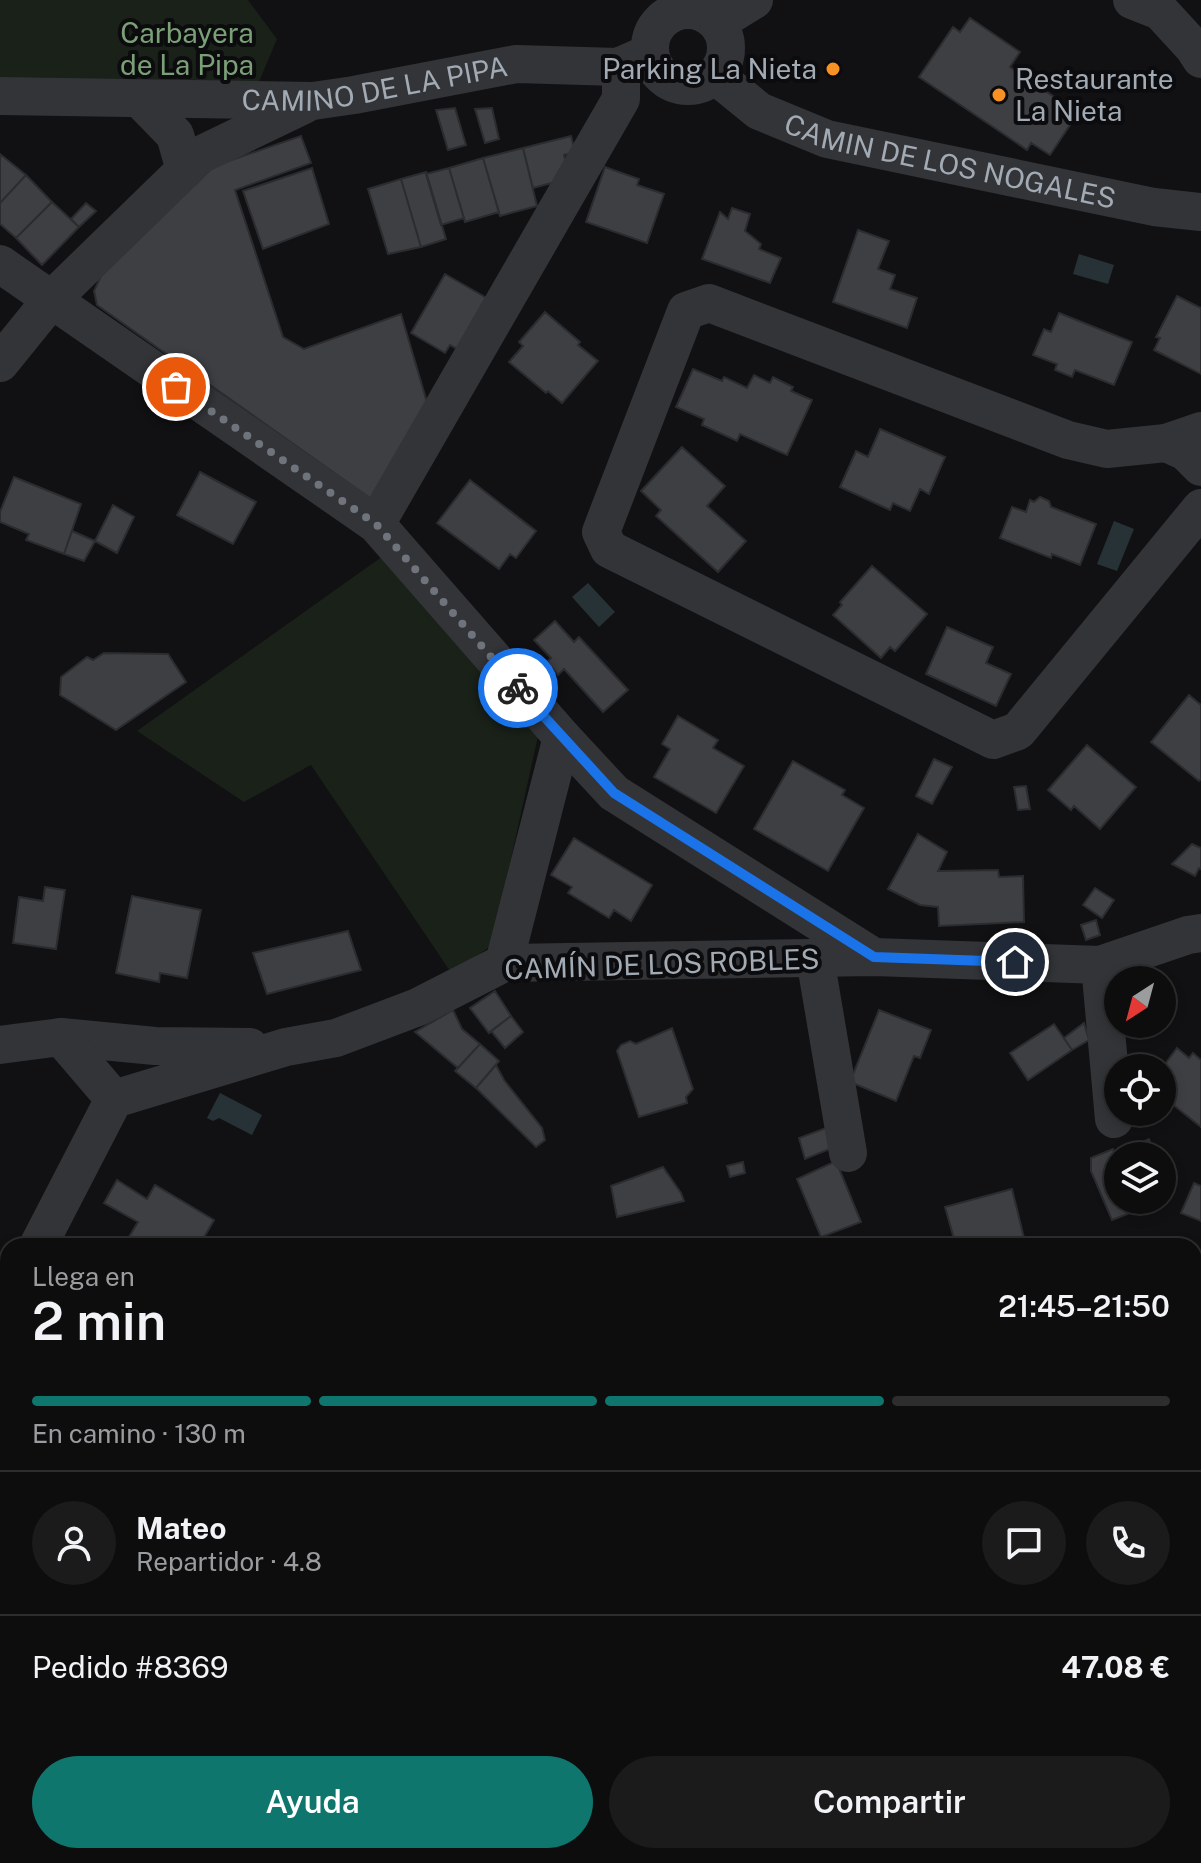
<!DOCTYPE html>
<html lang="es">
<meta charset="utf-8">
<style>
:root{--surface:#0d0d0e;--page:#1b1b1c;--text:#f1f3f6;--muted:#9a9c9e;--line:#2d2d2e;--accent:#0f766e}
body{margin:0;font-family:"Public Sans",sans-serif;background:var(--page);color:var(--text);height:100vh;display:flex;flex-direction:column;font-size:30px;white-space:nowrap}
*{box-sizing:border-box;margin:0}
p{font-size:26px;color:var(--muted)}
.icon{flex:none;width:44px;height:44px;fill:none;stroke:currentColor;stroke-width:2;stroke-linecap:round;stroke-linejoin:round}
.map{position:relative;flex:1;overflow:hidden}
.side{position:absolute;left:0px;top:1238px;width:1202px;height:626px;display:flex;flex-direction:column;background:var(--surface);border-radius:24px 24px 0 0;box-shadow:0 4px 12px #0003,0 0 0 2px var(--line)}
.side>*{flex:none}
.needle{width:52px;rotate:216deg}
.fabs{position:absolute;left:1104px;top:966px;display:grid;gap:16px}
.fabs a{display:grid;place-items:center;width:72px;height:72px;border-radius:50%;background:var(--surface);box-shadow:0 4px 12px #0003,0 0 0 2px var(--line);font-size:40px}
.pin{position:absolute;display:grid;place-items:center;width:68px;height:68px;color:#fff;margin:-34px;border:4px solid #fff;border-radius:50%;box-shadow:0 2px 8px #0007}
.courier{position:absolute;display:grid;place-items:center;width:80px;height:80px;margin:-40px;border:6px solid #1a73e8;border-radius:50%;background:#fff;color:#222;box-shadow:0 2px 10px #0007}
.overview em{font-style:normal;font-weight:600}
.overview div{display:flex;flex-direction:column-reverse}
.overview{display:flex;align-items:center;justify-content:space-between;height:136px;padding:0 32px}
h1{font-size:52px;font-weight:600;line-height:60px}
.bar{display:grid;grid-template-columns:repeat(4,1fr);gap:12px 8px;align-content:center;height:96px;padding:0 32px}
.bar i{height:10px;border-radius:6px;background:var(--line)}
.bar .on{background:var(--accent)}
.bar p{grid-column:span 4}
.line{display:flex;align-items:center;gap:20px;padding:0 32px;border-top:2px solid var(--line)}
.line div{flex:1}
.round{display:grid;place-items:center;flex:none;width:84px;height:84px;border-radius:42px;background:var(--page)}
.primary-button{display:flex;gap:16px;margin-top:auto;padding:16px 32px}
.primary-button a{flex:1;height:92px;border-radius:48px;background:var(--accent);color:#fff;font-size:32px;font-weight:600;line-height:92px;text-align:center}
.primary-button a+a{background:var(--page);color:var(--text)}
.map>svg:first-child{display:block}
.green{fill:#192119}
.water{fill:#273237}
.building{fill:#3d3f43;stroke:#2b2c2f;stroke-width:2}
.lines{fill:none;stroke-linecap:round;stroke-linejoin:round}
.minor{stroke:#323438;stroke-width:38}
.done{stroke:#6f747c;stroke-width:8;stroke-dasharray:0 14.4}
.route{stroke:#1a73e8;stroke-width:10}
.poi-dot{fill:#f89124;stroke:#0c0c0e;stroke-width:3}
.labels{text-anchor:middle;stroke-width:8;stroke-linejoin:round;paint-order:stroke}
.park-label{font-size:28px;fill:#7ba078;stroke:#0c0c0e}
.poi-label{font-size:28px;fill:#a2aab4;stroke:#0c0c0e;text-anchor:end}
.street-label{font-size:28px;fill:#a2aab4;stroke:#0c0c0e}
</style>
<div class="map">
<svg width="1201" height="1863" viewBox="0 0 1201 1863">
<rect width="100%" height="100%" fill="#111113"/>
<!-- green -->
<path class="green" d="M 0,0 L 248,0 L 277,39 L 251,101 L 0,96 Z
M 383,556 L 540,727 L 492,945 L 452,974 L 311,765 L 244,802 L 137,731 Z
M 1194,1426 L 1201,1426 L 1201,1863 L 1007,1863 L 1006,1856 L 1194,1856 Z"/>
<!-- water -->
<path class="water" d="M 1079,254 L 1114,265 L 1108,284 L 1073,274 Z
M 1114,521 L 1134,529 L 1117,571 L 1097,564 Z
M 588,583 L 615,612 L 599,627 L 572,597 Z
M 220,1093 L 262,1115 L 252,1135 L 219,1118 L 213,1121 L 207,1118 Z"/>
<!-- building -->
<path class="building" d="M 970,18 L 1020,52 L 1010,67 L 1078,113 L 1050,155 L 1031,143 L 1027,150 L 919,77 L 953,27 L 960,32 Z
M 455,108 L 466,145 L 448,150 L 436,110 Z
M 492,108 L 499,139 L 485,143 L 475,109 Z
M 301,136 L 311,163 L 235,190 L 283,337 L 304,349 L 401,314 L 429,409 L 381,506 L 97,305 L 94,291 L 106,265 L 214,166 Z
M 571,136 L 575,152 L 564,155 L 570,178 L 533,188 L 523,148 Z
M 523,148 L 537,206 L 500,216 L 483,158 Z
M 0,154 L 26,175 L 0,203 Z
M 483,158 L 499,212 L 465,222 L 449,168 Z
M 605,167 L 639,179 L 637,185 L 664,194 L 647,243 L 586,222 Z
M 312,168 L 329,224 L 263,249 L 243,191 Z
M 449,168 L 464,218 L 441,225 L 426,174 Z
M 426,172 L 446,239 L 421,247 L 401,179 Z
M 26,175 L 52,202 L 16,238 L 0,224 L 0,203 Z
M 401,179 L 421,247 L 388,254 L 368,189 Z
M 52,202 L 79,227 L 42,265 L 16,238 Z
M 86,203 L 96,211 L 79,227 L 71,219 Z
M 732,208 L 750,214 L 745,231 L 761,244 L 759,249 L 781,258 L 770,283 L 702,259 L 720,212 L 728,219 Z
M 858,230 L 889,241 L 878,269 L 895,275 L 890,289 L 917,298 L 907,328 L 833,302 Z
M 445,274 L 492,301 L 463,352 L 450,345 L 445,353 L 411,333 Z
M 1177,296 L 1201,308 L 1201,374 L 1154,350 L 1160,338 L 1156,337 Z
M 545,312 L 580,342 L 578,345 L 598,361 L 562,403 L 548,391 L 546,393 L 509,362 L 523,346 L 519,342 Z
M 1059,313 L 1132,342 L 1114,385 L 1075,370 L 1072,377 L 1055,370 L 1057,364 L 1033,355 L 1044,329 L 1051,332 Z
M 693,369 L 722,381 L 724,377 L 747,388 L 754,375 L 770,383 L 773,377 L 793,387 L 791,391 L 812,400 L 787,455 L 740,434 L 737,441 L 702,425 L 704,419 L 676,407 Z
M 880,429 L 945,457 L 929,494 L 920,489 L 910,511 L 893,503 L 890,510 L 840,487 L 856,451 L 868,457 Z
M 682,447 L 725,486 L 707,506 L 746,541 L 718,572 L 656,516 L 661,510 L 641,491 Z
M 200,472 L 256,502 L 233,544 L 177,515 Z
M 14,477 L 81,504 L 64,554 L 26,540 L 29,534 L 0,522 L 0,512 Z
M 470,480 L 536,531 L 516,558 L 510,554 L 499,569 L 437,523 Z
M 1040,497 L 1049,501 L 1051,507 L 1096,524 L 1080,565 L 1052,554 L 1051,558 L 1000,538 L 1012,507 L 1026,512 L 1030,500 L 1034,502 Z
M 113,505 L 134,517 L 117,553 L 95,541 Z
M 72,531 L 95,541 L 84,561 L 64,554 Z
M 872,566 L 927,614 L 895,651 L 890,647 L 881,658 L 833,615 L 842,605 L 840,602 Z
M 555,621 L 574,642 L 579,637 L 628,690 L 603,712 L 564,669 L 558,675 L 547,662 L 551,658 L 534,640 Z
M 947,627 L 993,647 L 986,663 L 1011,674 L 996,706 L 926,674 Z
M 104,653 L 168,654 L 186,682 L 116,730 L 60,695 L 61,677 L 87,657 L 93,660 Z
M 1189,695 L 1201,705 L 1201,779 L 1199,781 L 1151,742 Z
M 678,716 L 718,740 L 713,748 L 744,766 L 716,813 L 654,777 L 670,749 L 662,744 Z
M 1087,745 L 1136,787 L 1100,829 L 1074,806 L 1071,810 L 1048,790 Z
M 934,759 L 952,767 L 932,804 L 916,796 Z
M 793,761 L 845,790 L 842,795 L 864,808 L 828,871 L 754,829 Z
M 1026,786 L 1030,809 L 1018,810 L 1014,787 Z
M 918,834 L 947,852 L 938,871 L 998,870 L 999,877 L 1023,876 L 1024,922 L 939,926 L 938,907 L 920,905 L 888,889 Z
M 574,838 L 652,885 L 631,921 L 614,910 L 609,918 L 568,893 L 572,887 L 551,875 Z
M 1192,844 L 1201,848 L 1201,869 L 1199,868 L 1195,876 L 1172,864 Z
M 45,887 L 65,890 L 56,949 L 13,943 L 19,897 L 43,901 Z
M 1095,888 L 1114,900 L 1102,918 L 1083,905 Z
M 132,896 L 201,910 L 187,978 L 160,973 L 159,982 L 116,973 Z
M 1096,920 L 1100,935 L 1086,940 L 1081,925 Z
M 348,931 L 361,970 L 267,994 L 253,953 Z
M 495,991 L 511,1016 L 489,1033 L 470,1008 Z
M 453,1010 L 462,1029 L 480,1044 L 458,1068 L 415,1032 Z
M 879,1010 L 931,1030 L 920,1058 L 914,1056 L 896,1101 L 850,1082 Z
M 511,1016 L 523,1032 L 505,1048 L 491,1031 Z
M 1084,1023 L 1089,1040 L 1072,1050 L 1064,1038 Z
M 1054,1024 L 1072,1050 L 1028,1080 L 1010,1053 Z
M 672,1028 L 693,1089 L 686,1097 L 687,1103 L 639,1117 L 617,1051 L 621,1045 L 630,1041 L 636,1044 Z
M 480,1044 L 499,1061 L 476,1088 L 455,1071 Z
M 1177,1048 L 1189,1058 L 1193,1053 L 1201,1060 L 1201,1127 L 1162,1096 L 1162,1068 Z
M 496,1065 L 504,1080 L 542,1128 L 545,1140 L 536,1147 L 476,1088 Z
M 826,1128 L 832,1148 L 805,1159 L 799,1138 Z
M 1149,1139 L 1154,1154 L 1142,1156 L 1138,1144 Z
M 1113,1149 L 1118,1160 L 1118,1200 L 1134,1200 L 1138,1210 L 1112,1220 L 1091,1171 L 1091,1158 Z
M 836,1161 L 861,1222 L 821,1237 L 797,1179 Z
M 743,1162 L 745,1173 L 730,1177 L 727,1166 Z
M 663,1167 L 681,1193 L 684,1201 L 617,1217 L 611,1186 Z
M 117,1180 L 147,1199 L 155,1185 L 214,1220 L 199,1246 L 124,1245 L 138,1222 L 104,1203 Z
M 1194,1183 L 1201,1186 L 1201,1221 L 1181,1213 Z
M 1012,1189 L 1026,1246 L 956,1246 L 945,1207 Z
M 1194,1271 L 1201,1273 L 1201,1322 L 1194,1320 Z
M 8,1473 L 8,1543 L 0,1547 L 0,1477 Z
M 605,1856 L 681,1856 L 674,1863 L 598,1863 Z"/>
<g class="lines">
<!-- minor -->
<g class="minor">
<path d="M 1132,0 L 1160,11 L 1194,48 L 1201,59"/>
<circle cx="688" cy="48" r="38"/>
<path d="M 718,22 L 754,0"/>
<path id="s1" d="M 716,76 L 759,111 L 827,139 L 1154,207 L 1201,212"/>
<path id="s2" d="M 0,96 L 313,101 L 354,95 L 516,64 L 618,67 L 650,53"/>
<path d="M 140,99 L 175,135 L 185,170"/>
<path d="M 0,264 L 376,524 L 562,737 L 614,793 L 874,957"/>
<path d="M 0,363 L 51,300 L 200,155 L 304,105"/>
<path d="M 1201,431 L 1166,443 L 1107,449 L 1068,440 L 709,303 L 686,311 L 601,532 L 609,549 L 993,740 L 1018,731 L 1201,508"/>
<path d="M 1166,443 L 1186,452 L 1201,467"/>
<path d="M 376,524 L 621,99 L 621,66"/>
<path d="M 815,958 L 848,1153"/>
<path d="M 504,963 L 562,737"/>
<path d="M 1100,965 L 1114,1119"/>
<path d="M 61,1037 L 155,1046 L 250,1047"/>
<path d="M 0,1045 L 61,1037 L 114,1099"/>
<path d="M 38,1246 L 114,1099 L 286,1047 L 336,1038 L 418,1007 L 504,963 L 874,957 L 1100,965 L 1188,935 L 1201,933"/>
<path d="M 0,1321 L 8,1305"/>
<path d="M 0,1399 L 8,1407"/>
<path d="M 0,1565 L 8,1561"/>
<path d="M 1194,1755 L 1201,1756"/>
</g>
</g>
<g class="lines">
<!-- done -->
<path class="done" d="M 176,387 L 376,524 L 518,688"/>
<!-- route -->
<path class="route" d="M 518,688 L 614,793 L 874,957 L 1015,962"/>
</g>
<!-- markers -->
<g class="poi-dot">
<circle cx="833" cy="69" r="8"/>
<circle cx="999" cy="95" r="8"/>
</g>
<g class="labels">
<!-- park labels -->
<g class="park-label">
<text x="187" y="43">Carbayera<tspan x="187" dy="32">de La Pipa</tspan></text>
</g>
<!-- poi labels -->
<g class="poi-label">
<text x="817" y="79">Parking La Nieta</text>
<text x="1015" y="89" text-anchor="start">Restaurante<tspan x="1015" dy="32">La Nieta</tspan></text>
</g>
<!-- street labels -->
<g class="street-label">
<text dy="10" stroke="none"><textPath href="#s2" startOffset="376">CAMINO DE LA PIPA</textPath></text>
<text dy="10" stroke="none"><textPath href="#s1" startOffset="254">CAMIN DE LOS NOGALES</textPath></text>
<text transform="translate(662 964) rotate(-2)" y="10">CAMÍN DE LOS ROBLES</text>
</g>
</g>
</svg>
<div class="fabs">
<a><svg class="needle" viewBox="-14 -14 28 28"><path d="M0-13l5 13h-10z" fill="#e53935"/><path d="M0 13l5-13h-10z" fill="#9a9c9e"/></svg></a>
<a><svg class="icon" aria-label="locate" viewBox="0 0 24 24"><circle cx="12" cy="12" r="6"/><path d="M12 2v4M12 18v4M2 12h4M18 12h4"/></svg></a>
<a><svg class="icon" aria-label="layers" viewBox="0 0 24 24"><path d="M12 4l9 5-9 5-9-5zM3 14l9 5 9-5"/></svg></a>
</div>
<div class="pin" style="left:176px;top:387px;background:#ea580c"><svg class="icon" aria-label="bag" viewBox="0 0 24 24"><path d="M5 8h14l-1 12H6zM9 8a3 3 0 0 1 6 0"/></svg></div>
<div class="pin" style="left:1015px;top:962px;background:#1f2937"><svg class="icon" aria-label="home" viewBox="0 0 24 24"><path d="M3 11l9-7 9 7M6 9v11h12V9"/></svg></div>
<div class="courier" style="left:518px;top:688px"><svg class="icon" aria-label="bike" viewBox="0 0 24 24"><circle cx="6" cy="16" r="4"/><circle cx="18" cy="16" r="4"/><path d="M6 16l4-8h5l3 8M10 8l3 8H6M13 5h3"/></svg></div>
<section class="side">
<div class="overview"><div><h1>2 min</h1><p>Llega en</p></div><em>21:45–21:50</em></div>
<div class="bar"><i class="on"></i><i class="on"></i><i class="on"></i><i></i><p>En camino · 130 m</p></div>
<div class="line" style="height:144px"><a class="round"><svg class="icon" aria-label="person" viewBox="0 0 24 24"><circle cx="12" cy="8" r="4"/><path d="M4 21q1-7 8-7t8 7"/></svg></a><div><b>Mateo</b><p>Repartidor · 4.8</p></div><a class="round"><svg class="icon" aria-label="chat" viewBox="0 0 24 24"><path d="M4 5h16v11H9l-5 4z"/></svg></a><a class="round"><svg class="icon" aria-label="phone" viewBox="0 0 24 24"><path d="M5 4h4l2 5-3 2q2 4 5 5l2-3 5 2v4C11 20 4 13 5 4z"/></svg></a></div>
<div class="line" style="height:104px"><div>Pedido #8369</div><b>47.08 €</b></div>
<div class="primary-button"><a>Ayuda</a><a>Compartir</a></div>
</section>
</div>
